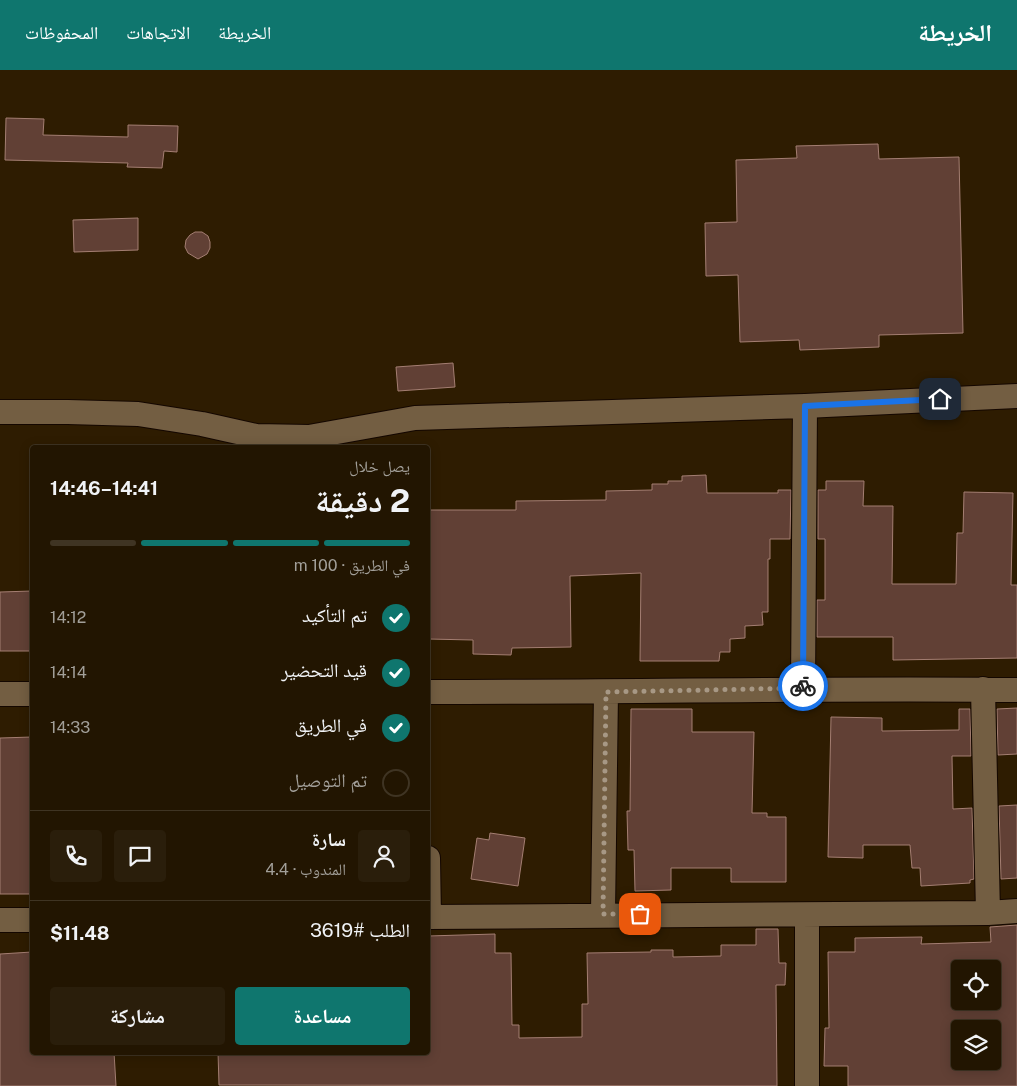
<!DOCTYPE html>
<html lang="ar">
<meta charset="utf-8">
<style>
:root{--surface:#221501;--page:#2a1e0b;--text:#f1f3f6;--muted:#a29f99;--line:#3f3423;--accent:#0f766e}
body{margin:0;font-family:"Public Sans","Noto Naskh Arabic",sans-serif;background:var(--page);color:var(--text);direction:rtl;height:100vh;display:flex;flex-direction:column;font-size:19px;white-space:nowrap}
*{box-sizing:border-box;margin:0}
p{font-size:16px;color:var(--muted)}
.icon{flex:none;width:28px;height:28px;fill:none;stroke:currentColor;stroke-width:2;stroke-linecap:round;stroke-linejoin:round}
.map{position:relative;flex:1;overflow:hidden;direction:ltr}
.side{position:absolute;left:30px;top:375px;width:400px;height:610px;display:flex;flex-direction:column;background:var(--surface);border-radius:5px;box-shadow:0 2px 12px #0003,0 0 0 1px var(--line);direction:rtl}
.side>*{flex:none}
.buttons{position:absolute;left:951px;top:890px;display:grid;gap:10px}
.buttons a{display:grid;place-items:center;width:50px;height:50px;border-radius:5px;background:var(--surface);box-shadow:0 2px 12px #0003,0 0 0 1px var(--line);font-size:25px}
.pin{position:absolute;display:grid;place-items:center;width:42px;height:42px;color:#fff;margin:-21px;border-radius:10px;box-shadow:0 2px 8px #0006}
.courier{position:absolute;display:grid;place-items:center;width:50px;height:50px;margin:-25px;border:4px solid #1a73e8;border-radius:50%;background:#fff;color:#222;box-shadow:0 1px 6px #0007}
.overview em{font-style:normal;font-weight:700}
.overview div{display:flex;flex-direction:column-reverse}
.overview{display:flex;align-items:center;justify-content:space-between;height:85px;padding:0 20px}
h1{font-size:32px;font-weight:700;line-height:38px}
.bar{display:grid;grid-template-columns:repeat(4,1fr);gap:8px 5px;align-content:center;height:60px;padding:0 20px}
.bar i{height:6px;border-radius:4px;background:var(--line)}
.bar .selected{background:var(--accent)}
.bar p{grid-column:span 4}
.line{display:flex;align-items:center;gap:12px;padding:0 20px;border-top:1px solid var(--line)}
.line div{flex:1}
.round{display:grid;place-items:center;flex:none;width:52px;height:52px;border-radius:5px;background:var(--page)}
ol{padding:0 20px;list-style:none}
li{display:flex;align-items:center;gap:15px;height:55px}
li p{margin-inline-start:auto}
li .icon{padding:5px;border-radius:50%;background:var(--accent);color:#fff;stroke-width:4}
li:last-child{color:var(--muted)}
li i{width:28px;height:28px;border:2px solid var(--line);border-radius:50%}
.primary-button{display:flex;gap:10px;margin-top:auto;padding:10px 20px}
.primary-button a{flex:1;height:58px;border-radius:5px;background:var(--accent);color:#fff;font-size:20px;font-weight:700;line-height:58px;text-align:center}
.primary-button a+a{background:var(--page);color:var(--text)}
header{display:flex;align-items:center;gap:30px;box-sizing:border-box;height:70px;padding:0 25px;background:var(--accent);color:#fff}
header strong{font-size:24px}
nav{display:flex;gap:28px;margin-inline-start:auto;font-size:18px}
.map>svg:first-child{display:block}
.building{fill:#614035;stroke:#a47e72;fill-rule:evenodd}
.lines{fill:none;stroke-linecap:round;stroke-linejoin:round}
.minor-casing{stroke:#140700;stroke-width:26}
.minor{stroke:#735e42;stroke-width:24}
.done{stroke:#a79885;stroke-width:5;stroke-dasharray:0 9}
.route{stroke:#1a73e8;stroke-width:6}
</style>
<header>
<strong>الخريطة</strong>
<nav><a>الخريطة</a><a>الاتجاهات</a><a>المحفوظات</a></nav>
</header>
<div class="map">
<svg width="1017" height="1016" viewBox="0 0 1017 1016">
<rect width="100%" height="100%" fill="#2e1c01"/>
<!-- building -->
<path class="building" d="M 6,48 L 44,49 L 43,65 L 128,67 L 128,55 L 178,56 L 177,82 L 164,81 L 162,98 L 127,97 L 128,93 L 5,90 Z
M 878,74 L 879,89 L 959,87 L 963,263 L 879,265 L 879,277 L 800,280 L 799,270 L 740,272 L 738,205 L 706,206 L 705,153 L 737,152 L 736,90 L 797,88 L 796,76 Z
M 138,148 L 138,180 L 74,182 L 73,150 Z
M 195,162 L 202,162 L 208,166 L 210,172 L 210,178 L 207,184 L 198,189 L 188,183 L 185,177 L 186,170 L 190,165 Z
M 453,293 L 455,317 L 398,321 L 396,297 Z
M 706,405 L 707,423 L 778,423 L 778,420 L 791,420 L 790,469 L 770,469 L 770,489 L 768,489 L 768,542 L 762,542 L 763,555 L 745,556 L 745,568 L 730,569 L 730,582 L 720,582 L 719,591 L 640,591 L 641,503 L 570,506 L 571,577 L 512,578 L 511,585 L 473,584 L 473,570 L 428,569 L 428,440 L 516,440 L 516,431 L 606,430 L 606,421 L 652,420 L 652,414 L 668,414 L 668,411 L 682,411 L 682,406 Z
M 826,411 L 864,411 L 863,436 L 893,436 L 892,514 L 956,514 L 957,463 L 963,463 L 964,422 L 1013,423 L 1011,515 L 1017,515 L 1017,588 L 893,590 L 893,567 L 817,567 L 817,530 L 825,530 L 825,469 L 818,469 L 818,420 L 826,420 Z
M 32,521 L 32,581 L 0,581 L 0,522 Z
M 1017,638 L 1017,684 L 998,685 L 997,639 Z
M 631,639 L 692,639 L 692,662 L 754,662 L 752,743 L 767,743 L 767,747 L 786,747 L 786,812 L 731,812 L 731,798 L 671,798 L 671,820 L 635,821 L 634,780 L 628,780 L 627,741 L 630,741 Z
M 959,639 L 970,639 L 971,686 L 952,686 L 953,739 L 972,738 L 974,809 L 970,810 L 970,813 L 921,816 L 920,798 L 912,798 L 910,775 L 863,775 L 863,788 L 828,787 L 831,647 L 882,648 L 882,661 L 959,660 Z
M 32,667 L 32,824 L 0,824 L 0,668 Z
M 1017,735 L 1017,808 L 1001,809 L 999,736 Z
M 490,763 L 525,768 L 518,816 L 471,809 L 477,768 L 489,770 Z
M 1017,855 L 1017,1016 L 848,1016 L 848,996 L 824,996 L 825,958 L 829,958 L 828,882 L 855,882 L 855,868 L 922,867 L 921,874 L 991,872 L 990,857 ZM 960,899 L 992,899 L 992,931 L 960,931 ZM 960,959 L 992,959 L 992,991 L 960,991 Z
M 756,859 L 778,859 L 779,893 L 786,893 L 785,915 L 776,915 L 777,1016 L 219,1015 L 218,982 L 428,982 L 428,866 L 495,864 L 495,883 L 511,883 L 512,955 L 519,955 L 519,968 L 582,967 L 582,934 L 588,934 L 587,883 L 651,882 L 651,880 L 673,880 L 673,887 L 721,886 L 721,875 L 756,875 Z
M 32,882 L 32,982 L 114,982 L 116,1016 L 0,1016 L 0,884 Z"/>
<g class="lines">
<!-- minor casing -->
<g class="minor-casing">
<path id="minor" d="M 0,342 L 68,342 L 138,344 L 202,354 L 256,366 L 309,367 L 415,348 L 805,336 L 1017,326
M 803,618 L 805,336
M 983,619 L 988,843
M 428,622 C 624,622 820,618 1017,620
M 0,624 L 32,624
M 428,788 L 429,847
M 603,844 L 606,622
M 807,845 L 807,1016
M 428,847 C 614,844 801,845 988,843 L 1017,841
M 0,850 L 32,850"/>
</g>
<!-- minor -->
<use href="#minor" class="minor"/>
</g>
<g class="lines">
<!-- done -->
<path class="done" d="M 640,844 L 603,844 L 606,622 L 803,618 L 803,616"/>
<!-- route -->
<path class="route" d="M 803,616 L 805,336 L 940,329"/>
</g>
</svg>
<div class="buttons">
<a><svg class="icon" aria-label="locate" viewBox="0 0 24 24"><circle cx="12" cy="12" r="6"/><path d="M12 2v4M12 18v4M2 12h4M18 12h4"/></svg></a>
<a><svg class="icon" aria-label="layers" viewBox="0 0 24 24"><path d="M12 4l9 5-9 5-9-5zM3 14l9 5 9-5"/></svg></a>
</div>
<div class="pin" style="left:640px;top:844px;background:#ea580c"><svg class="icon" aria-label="bag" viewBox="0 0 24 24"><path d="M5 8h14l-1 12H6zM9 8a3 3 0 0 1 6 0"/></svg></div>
<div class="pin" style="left:940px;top:329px;background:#1f2937"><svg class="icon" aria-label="home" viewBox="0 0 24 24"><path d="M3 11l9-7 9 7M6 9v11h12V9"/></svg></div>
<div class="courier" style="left:803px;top:616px"><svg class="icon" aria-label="bike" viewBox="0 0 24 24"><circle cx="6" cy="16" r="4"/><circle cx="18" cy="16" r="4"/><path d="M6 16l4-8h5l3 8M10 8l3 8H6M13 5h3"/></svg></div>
<section class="side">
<div class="overview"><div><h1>2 دقيقة</h1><p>يصل خلال</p></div><em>14:41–14:46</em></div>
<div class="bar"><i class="selected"></i><i class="selected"></i><i class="selected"></i><i></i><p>في الطريق · 100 m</p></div>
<ol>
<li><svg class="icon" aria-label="check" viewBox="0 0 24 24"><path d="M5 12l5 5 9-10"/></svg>تم التأكيد<p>14:12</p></li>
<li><svg class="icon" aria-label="check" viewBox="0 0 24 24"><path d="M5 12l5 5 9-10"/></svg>قيد التحضير<p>14:14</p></li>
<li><svg class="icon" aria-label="check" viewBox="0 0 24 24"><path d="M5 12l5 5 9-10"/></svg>في الطريق<p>14:33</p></li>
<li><i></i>تم التوصيل</li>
</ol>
<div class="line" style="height:90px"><a class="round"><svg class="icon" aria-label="person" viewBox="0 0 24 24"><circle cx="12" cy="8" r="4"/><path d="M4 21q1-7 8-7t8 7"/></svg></a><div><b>سارة</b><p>المندوب · 4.4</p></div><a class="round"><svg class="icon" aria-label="chat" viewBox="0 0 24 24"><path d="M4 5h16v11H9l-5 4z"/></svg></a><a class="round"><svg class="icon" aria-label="phone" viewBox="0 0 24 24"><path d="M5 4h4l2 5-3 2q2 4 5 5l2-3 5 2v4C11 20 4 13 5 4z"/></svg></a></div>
<div class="line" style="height:65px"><div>الطلب #3619</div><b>$11.48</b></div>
<div class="primary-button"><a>مساعدة</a><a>مشاركة</a></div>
</section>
</div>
